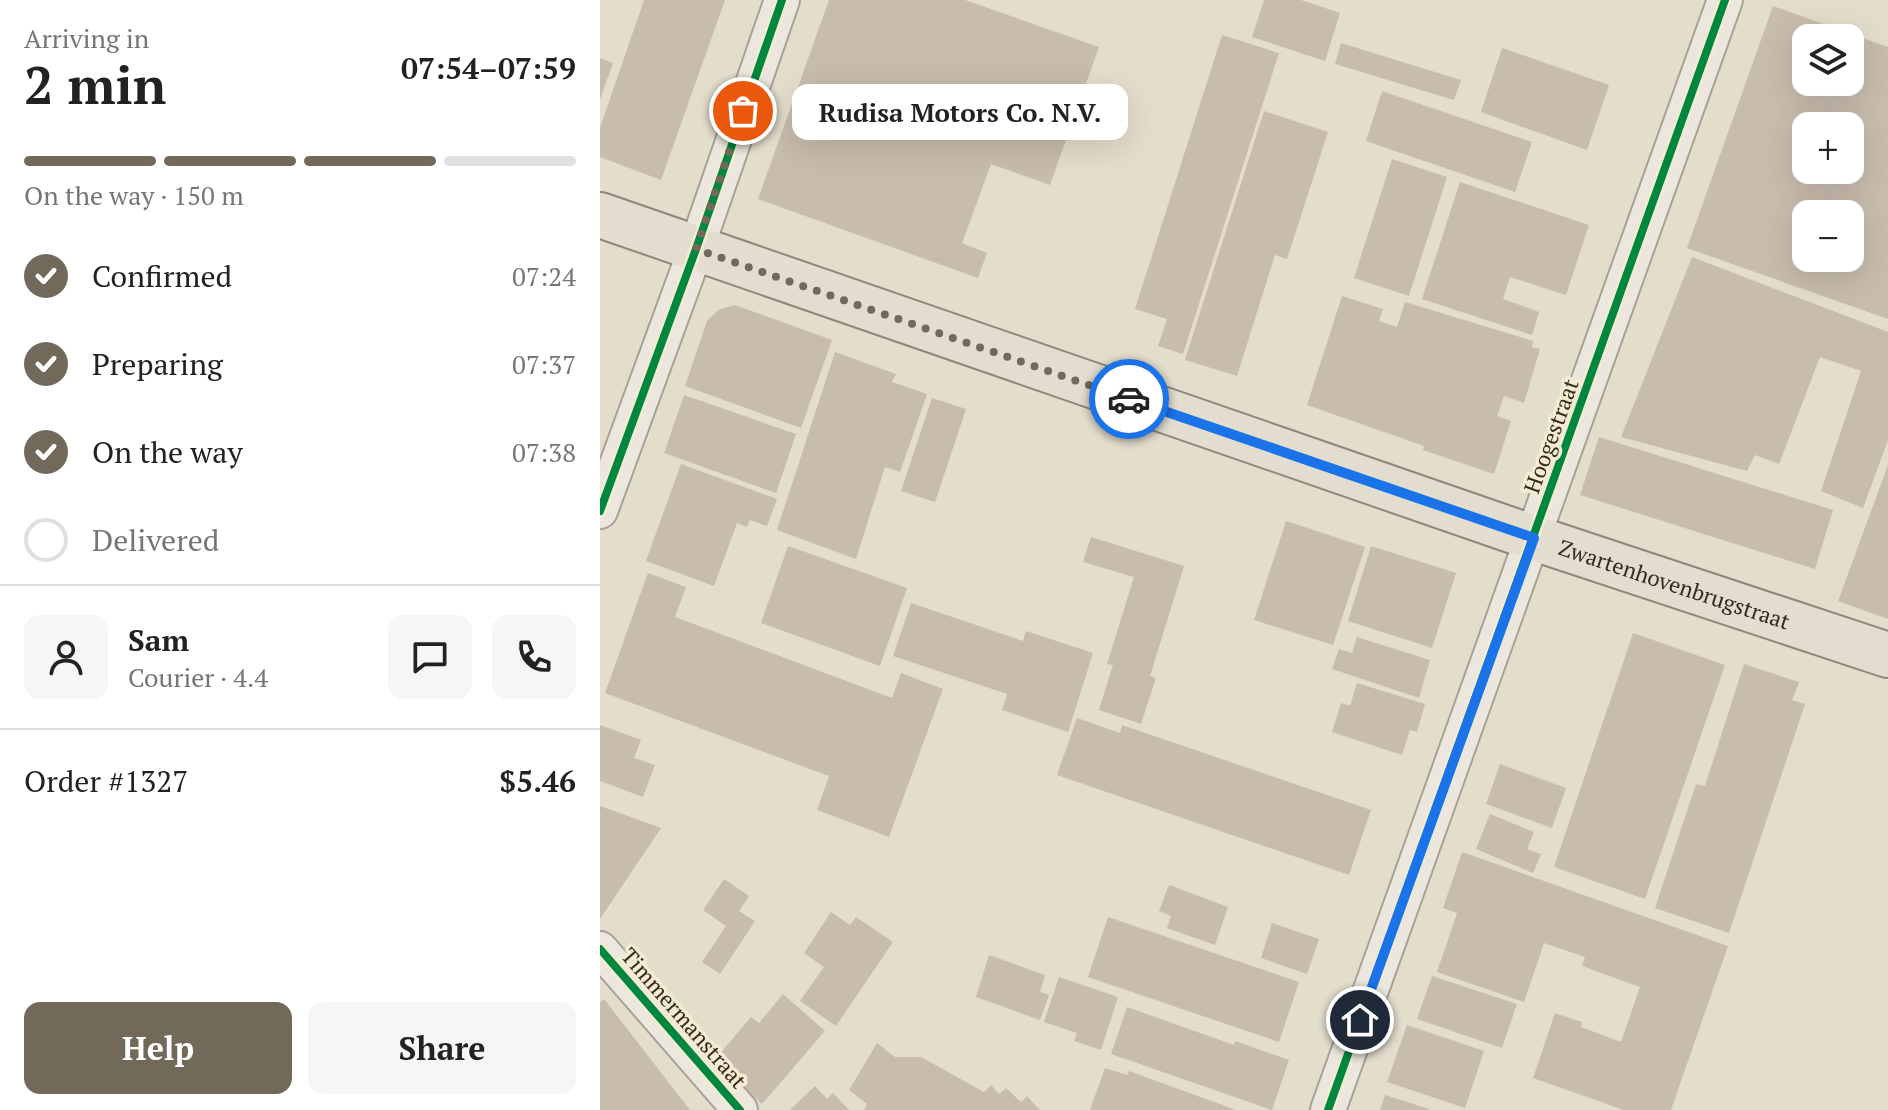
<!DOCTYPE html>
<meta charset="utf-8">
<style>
:root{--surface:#fff;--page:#f6f6f6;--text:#222;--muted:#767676;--line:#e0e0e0;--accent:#73695b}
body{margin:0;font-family:"PT Serif",serif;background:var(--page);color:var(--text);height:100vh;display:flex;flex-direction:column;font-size:30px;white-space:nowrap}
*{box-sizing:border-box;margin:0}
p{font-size:26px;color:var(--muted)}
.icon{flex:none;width:44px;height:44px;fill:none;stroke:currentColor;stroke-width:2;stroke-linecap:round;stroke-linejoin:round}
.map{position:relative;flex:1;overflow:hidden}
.details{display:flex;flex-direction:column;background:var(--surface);width:600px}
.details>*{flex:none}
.tools{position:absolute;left:1192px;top:24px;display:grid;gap:16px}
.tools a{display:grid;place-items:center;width:72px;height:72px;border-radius:16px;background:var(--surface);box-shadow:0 8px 32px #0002;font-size:40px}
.pin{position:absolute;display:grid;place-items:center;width:68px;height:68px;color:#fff;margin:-34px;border:4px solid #fff;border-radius:50%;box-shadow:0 2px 8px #0007}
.courier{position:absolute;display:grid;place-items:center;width:80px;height:80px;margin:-40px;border:6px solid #1a73e8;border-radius:50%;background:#fff;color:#222;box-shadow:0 2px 10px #0007}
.bubble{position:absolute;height:56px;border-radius:16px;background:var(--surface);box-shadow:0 8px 32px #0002;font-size:26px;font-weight:600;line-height:56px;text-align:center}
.summary em{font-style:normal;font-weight:600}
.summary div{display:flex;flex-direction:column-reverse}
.summary{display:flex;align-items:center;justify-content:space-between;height:136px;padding:0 24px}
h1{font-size:52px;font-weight:600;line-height:60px}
.bar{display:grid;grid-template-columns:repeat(4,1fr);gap:12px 8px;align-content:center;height:96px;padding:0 24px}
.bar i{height:10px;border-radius:6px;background:var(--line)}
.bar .current{background:var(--accent)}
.bar p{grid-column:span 4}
.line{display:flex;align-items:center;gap:20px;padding:0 24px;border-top:2px solid var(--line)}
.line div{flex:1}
.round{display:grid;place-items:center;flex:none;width:84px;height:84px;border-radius:16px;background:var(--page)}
ol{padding:0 24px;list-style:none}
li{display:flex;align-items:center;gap:24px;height:88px}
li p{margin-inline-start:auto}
li .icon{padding:8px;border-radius:50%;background:var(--accent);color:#fff;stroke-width:4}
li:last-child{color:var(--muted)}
li i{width:44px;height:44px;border:4px solid var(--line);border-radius:50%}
.action{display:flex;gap:16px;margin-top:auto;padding:16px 24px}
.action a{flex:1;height:92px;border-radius:16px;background:var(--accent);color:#fff;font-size:32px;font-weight:600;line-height:92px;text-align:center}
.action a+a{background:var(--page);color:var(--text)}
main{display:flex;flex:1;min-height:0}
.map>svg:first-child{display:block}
.building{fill:#c7bcad;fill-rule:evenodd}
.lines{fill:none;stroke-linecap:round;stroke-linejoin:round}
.street-casing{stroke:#a8a296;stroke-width:38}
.primary-casing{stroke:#8e877c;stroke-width:48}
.street{stroke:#ebe7de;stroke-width:34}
.primary{stroke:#e2ddcf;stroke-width:44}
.cycleway-casing{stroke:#f4ebd3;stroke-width:13}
.cycleway{stroke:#00873e;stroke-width:8}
.done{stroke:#73695b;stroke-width:8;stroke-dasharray:0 14.4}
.route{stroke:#1a73e8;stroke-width:10}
.labels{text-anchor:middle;stroke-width:7;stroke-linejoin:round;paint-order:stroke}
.street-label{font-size:22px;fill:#362b1e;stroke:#f4ebd3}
</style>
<main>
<section class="details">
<div class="summary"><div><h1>2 min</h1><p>Arriving in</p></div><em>07:54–07:59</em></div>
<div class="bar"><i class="current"></i><i class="current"></i><i class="current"></i><i></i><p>On the way · 150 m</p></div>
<ol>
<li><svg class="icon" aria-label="check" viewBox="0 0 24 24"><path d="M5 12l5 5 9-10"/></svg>Confirmed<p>07:24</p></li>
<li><svg class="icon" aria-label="check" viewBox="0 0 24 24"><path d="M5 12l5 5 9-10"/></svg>Preparing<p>07:37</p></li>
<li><svg class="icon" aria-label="check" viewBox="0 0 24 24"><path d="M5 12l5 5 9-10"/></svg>On the way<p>07:38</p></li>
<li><i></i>Delivered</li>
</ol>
<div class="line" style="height:144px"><a class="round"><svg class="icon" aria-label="person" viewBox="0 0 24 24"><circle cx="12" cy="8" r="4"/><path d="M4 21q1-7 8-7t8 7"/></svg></a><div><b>Sam</b><p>Courier · 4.4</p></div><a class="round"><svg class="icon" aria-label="chat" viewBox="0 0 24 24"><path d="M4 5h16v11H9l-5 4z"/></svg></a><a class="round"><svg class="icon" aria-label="phone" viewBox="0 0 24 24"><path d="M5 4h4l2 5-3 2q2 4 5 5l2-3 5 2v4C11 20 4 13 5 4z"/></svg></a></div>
<div class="line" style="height:104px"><div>Order #1327</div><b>$5.46</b></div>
<div class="action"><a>Help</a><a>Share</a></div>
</section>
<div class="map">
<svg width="1288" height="1110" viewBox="0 0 1288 1110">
<rect width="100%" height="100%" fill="#e3ddcc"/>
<!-- building -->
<path class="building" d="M 44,0 L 125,0 L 61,180 L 0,157 L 0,128 Z
M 229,0 L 365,0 L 499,47 L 450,185 L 391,164 L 362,243 L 387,253 L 378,278 L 158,199 Z
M 664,0 L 701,0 L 740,13 L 725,61 L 652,37 Z
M 1173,6 L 1288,47 L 1288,319 L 1087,248 ZM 1206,38 L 1250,38 L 1250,82 L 1206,82 ZM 1206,126 L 1250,126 L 1250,170 L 1206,170 ZM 1206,214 L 1250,214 L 1250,258 L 1206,258 Z
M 622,35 L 679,53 L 583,354 L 558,346 L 567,319 L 535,309 Z
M 741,43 L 861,80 L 854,100 L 735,64 Z
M 902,48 L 1009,85 L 987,150 L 881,112 Z
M 0,58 L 13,63 L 0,99 Z
M 782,91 L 932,142 L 915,192 L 766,141 Z
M 664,111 L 728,132 L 687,259 L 675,255 L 637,376 L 585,360 Z
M 792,159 L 847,177 L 809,296 L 754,278 Z
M 860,182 L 989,225 L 966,295 L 910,277 L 903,299 L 939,312 L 932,335 L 822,299 Z
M 1092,257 L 1288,332 L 1288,440 L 1263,508 L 1221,491 L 1261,371 L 1220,357 L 1179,464 L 1155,455 L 1147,471 L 1021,437 Z
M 742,296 L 783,309 L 779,321 L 797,327 L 805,302 L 933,341 L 932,347 L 940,349 L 924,403 L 904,396 L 897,416 L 911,421 L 894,474 L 823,450 L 824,446 L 707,405 Z
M 135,305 L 232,340 L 201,428 L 85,386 L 107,321 L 118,310 Z
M 235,352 L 296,374 L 292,382 L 327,394 L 300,472 L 285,467 L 256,559 L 177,530 Z
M 84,395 L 196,434 L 176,493 L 64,453 Z
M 332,398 L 366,409 L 335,502 L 301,491 Z
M 999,437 L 1233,510 L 1215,569 L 980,495 Z
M 81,464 L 177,499 L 167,526 L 150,520 L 147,527 L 137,523 L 114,586 L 46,561 Z
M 1288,465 L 1288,619 L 1238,601 Z
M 686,521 L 765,547 L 733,645 L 654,620 Z
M 491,537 L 584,566 L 550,676 L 556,678 L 541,724 L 499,710 L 513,665 L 507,664 L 534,577 L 483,562 Z
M 188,546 L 307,588 L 280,666 L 161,623 Z
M 771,546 L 856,573 L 832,648 L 748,621 Z
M 48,573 L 86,587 L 75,617 L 292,698 L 301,673 L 343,689 L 289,837 L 217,810 L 229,776 L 5,693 Z
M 311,603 L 423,641 L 426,631 L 493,653 L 468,732 L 402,710 L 407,694 L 293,656 Z
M 1033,633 L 1125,665 L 1045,899 L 954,867 Z
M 757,637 L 830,660 L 819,698 L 732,669 L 739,649 L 752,653 Z
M 1144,664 L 1199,682 L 1192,700 L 1205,704 L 1129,933 L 1055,908 L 1096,784 L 1105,786 Z
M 757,683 L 825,704 L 817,732 L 810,730 L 802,755 L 732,732 L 741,703 L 750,706 Z
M 477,718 L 520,733 L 522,725 L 771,810 L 749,875 L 457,775 Z
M 0,725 L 41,740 L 34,758 L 55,765 L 43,797 L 0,781 Z
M 900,764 L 966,788 L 952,828 L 886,804 Z
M 0,806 L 61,828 L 0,919 Z
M 890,814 L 934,832 L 927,849 L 941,854 L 933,873 L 876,849 Z
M 862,852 L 1128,946 L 1071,1110 L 1024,1110 L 933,1078 L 955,1013 L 982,1022 L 981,1027 L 1021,1042 L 1040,987 L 982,966 L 985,957 L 944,943 L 924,1002 L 837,972 L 857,913 L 843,908 Z
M 124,879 L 149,896 L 139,911 L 155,921 L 120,974 L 102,962 L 126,926 L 103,910 Z
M 569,885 L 628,907 L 615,945 L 567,928 L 571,916 L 559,911 Z
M 231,912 L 250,925 L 256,917 L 293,942 L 236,1026 L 200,1001 L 224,967 L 204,953 Z
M 508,917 L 699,982 L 679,1042 L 488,977 Z
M 672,923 L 719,939 L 707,974 L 661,958 Z
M 389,955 L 445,975 L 440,992 L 449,995 L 440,1020 L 376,997 Z
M 832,976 L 917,1004 L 902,1048 L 817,1019 Z
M 459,977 L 518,997 L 501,1050 L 474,1041 L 477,1033 L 444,1022 Z
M 183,994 L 225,1031 L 162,1104 L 118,1066 L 123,1061 L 118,1056 L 151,1017 L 159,1023 Z
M 4,999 L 90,1110 L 0,1110 L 0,1002 Z
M 527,1007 L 634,1045 L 635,1041 L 689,1060 L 672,1110 L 511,1054 Z
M 807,1025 L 884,1051 L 865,1108 L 787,1082 Z
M 277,1043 L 295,1057 L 321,1057 L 384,1092 L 391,1085 L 399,1094 L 406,1088 L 421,1102 L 427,1096 L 440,1110 L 264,1110 L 267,1104 L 249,1090 Z
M 505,1068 L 527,1075 L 529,1071 L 636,1110 L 490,1110 Z
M 215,1086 L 227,1099 L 233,1093 L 249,1110 L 190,1110 Z
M 785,1095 L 829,1109 L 829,1110 L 780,1110 Z"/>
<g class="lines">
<!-- street casing -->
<g class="street-casing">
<path id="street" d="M 0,511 L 96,249 L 182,0
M 0,949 L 140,1110
M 728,1110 L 1125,0"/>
</g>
<!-- primary casing -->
<g class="primary-casing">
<g id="primary">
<path id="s1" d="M 0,215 L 934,538 L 1288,655"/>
</g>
</g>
<!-- street -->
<use href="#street" class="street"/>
<!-- primary -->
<use href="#primary" class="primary"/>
<!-- cycleway casing -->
<g class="cycleway-casing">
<path id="cycleway" d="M 0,511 L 96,249 L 182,0
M 0,949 L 140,1110
M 728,1110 L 1125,0"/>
</g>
<!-- cycleway -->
<use href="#cycleway" class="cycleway"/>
</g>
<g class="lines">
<!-- done -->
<path class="done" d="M 143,111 L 96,249 L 529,399"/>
<!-- route -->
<path class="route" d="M 529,399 L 934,538 L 760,1020"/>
</g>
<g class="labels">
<!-- street labels -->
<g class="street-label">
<text transform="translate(951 436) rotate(-70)" y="8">Hoogestraat</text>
<text dy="8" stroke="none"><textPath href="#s1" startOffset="1136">Zwartenhovenbrugstraat</textPath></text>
<text transform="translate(84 1018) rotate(49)" y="8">Timmermanstraat</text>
</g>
</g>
</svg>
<div class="tools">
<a><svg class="icon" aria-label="layers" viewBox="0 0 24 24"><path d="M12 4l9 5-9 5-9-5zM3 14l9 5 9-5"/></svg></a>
<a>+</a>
<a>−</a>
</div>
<div class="pin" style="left:143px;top:111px;background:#ea580c"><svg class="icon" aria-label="bag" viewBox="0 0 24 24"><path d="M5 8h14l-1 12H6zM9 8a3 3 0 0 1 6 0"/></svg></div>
<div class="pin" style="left:760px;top:1020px;background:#1f2937"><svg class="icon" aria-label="home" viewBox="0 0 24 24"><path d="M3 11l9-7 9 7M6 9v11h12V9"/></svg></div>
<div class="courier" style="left:529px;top:399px"><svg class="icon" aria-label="car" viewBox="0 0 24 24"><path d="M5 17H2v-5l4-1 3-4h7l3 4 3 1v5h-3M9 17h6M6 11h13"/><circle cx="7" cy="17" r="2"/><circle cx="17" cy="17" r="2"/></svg></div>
<div class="bubble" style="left:192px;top:84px;width:336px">Rudisa Motors Co. N.V.</div>
</div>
</main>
